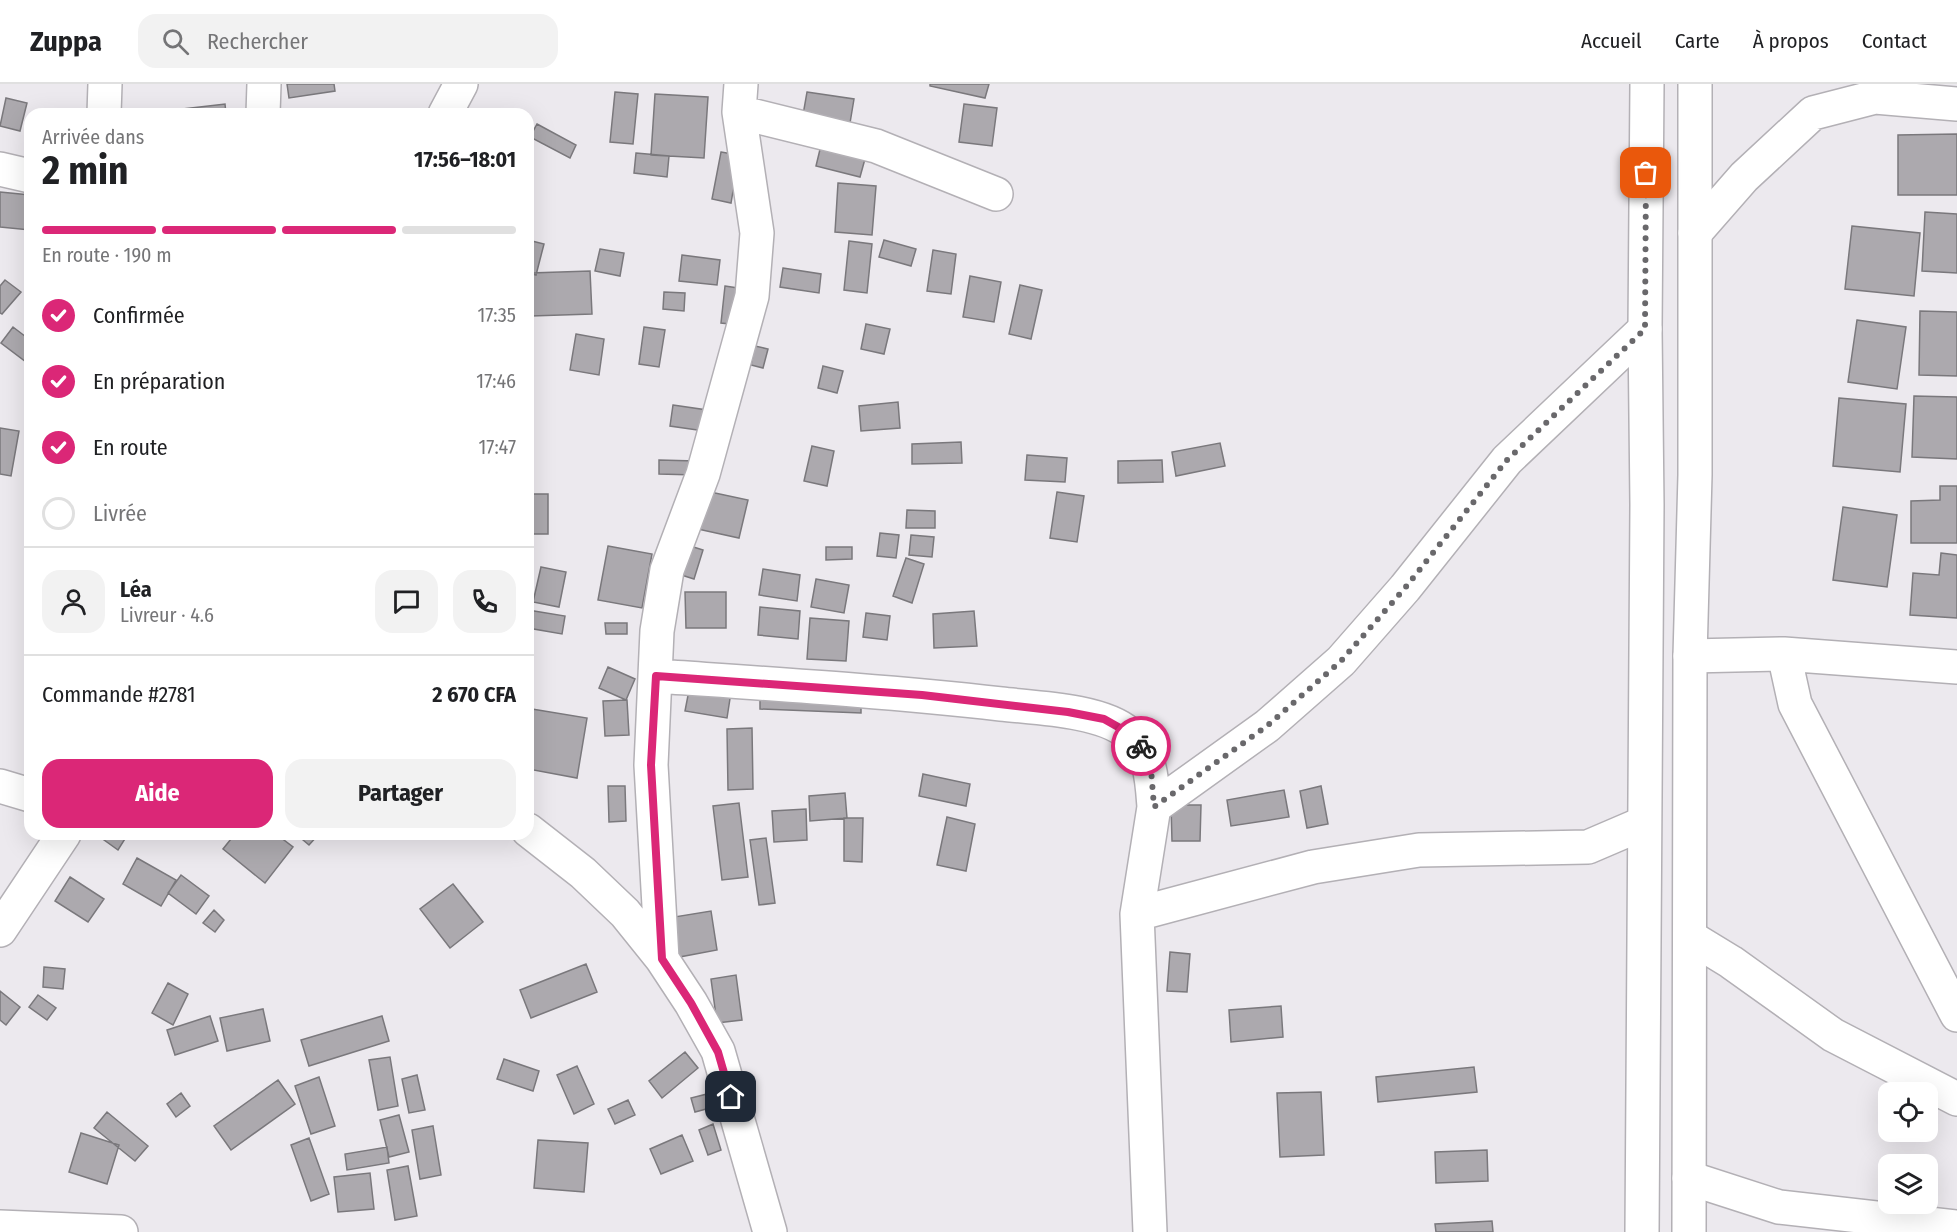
<!DOCTYPE html>
<html lang="fr">
<meta charset="utf-8">
<style>
:root{--surface:#fff;--page:#f2f2f2;--text:#202124;--muted:#757577;--line:#e0e0e0;--accent:#db2777}
body{margin:0;font-family:"Fira Sans Condensed",sans-serif;background:var(--page);color:var(--text);height:100vh;display:flex;flex-direction:column;font-size:22px;white-space:nowrap}
*{box-sizing:border-box;margin:0}
p{font-size:20px;color:var(--muted)}
.icon{flex:none;width:33px;height:33px;fill:none;stroke:currentColor;stroke-width:2;stroke-linecap:round;stroke-linejoin:round}
.map{position:relative;flex:1;overflow:hidden}
.side{position:absolute;left:24px;top:24px;width:510px;height:732px;display:flex;flex-direction:column;background:var(--surface);border-radius:18px;box-shadow:0 6px 24px #0002}
.side>*{flex:none}
.fabs{position:absolute;left:1878px;top:998px;display:grid;gap:12px}
.fabs a{display:grid;place-items:center;width:60px;height:60px;border-radius:12px;background:var(--surface);box-shadow:0 6px 24px #0002;font-size:30px}
.pin{position:absolute;display:grid;place-items:center;width:51px;height:51px;color:#fff;margin:-26px;border-radius:12px;box-shadow:0 3px 9px #0006}
.courier{position:absolute;display:grid;place-items:center;width:60px;height:60px;margin:-30px;border:4px solid #db2777;border-radius:50%;background:#fff;color:#222;box-shadow:0 2px 8px #0007}
.headline em{font-style:normal;font-weight:700}
.headline div{display:flex;flex-direction:column-reverse}
.headline{display:flex;align-items:center;justify-content:space-between;height:102px;padding:0 18px}
h1{font-size:39px;font-weight:700;line-height:45px}
.bar{display:grid;grid-template-columns:repeat(4,1fr);gap:9px 6px;align-content:center;height:72px;padding:0 18px}
.bar i{height:8px;border-radius:4px;background:var(--line)}
.bar .current{background:var(--accent)}
.bar p{grid-column:span 4}
.line{display:flex;align-items:center;gap:15px;padding:0 18px;border-top:2px solid var(--line)}
.line div{flex:1}
.round{display:grid;place-items:center;flex:none;width:63px;height:63px;border-radius:18px;background:var(--page)}
ol{padding:0 18px;list-style:none}
li{display:flex;align-items:center;gap:18px;height:66px}
li p{margin-inline-start:auto}
li .icon{padding:6px;border-radius:50%;background:var(--accent);color:#fff;stroke-width:4}
li:last-child{color:var(--muted)}
li i{width:33px;height:33px;border:3px solid var(--line);border-radius:50%}
.cta{display:flex;gap:12px;margin-top:auto;padding:12px 18px}
.cta a{flex:1;height:69px;border-radius:18px;background:var(--accent);color:#fff;font-size:24px;font-weight:700;line-height:69px;text-align:center}
.cta a+a{background:var(--page);color:var(--text)}
header{display:flex;align-items:center;gap:36px;box-sizing:border-box;height:84px;padding:0 30px;background:var(--surface);border-bottom:2px solid var(--line)}
header strong{font-size:28px}
nav{display:flex;gap:33px;margin-inline-start:auto;font-size:21px}
.search{width:420px;height:54px;background:var(--page);display:flex;align-items:center;gap:15px;box-sizing:border-box;padding:0 21px;border-radius:18px;color:var(--muted);font-size:22px}
.map>svg:first-child{display:block}
.building{fill:#aca9ae;stroke:#7a787c;stroke-width:1.5}
.lines{fill:none;stroke-linecap:round;stroke-linejoin:round}
.street-casing{stroke:#b3b0b5;stroke-width:36}
.primary-casing{stroke:#b3b0b5;stroke-width:36}
.street{stroke:#fff;stroke-width:33}
.primary{stroke:#fff;stroke-width:33}
.done{stroke:#69686b;stroke-width:6;stroke-dasharray:0 10.8}
.route{stroke:#db2777;stroke-width:8}
</style>
<header>
<strong>Zuppa</strong>
<div class="search"><svg class="icon" aria-label="search" viewBox="0 0 24 24"><circle cx="10" cy="10" r="6"/><path d="M15 15l6 6"/></svg>Rechercher</div>
<nav><a>Accueil</a><a>Carte</a><a>À propos</a><a>Contact</a></nav>
</header>
<div class="map">
<svg width="1957" height="1148" viewBox="0 0 1957 1148">
<rect width="100%" height="100%" fill="#ece9ee"/>
<!-- building -->
<path class="building" d="M 287,0 L 334,0 L 335,7 L 289,14 Z
M 930,0 L 989,0 L 985,14 L 930,2 Z
M 615,8 L 638,10 L 633,60 L 610,58 Z
M 807,8 L 854,15 L 850,39 L 803,31 Z
M 655,10 L 708,13 L 704,74 L 651,71 Z
M 6,14 L 27,19 L 20,47 L 0,42 Z
M 225,20 L 226,30 L 184,30 L 183,25 Z
M 964,20 L 997,24 L 992,62 L 959,58 Z
M 537,40 L 576,61 L 570,74 L 530,53 Z
M 1957,50 L 1957,111 L 1898,111 L 1898,51 Z
M 823,53 L 868,64 L 860,93 L 816,82 Z
M 721,68 L 739,71 L 731,119 L 712,115 Z
M 636,69 L 669,72 L 667,93 L 634,89 Z
M 838,99 L 876,102 L 872,151 L 835,148 Z
M 0,108 L 30,111 L 30,146 L 0,143 Z
M 1925,128 L 1957,130 L 1957,189 L 1922,187 Z
M 1852,142 L 1920,149 L 1914,212 L 1845,205 Z
M 528,156 L 544,160 L 536,191 L 528,189 Z
M 884,156 L 916,165 L 911,182 L 879,173 Z
M 849,157 L 872,160 L 867,209 L 844,206 Z
M 600,165 L 624,169 L 620,192 L 595,187 Z
M 933,166 L 956,170 L 951,210 L 927,207 Z
M 682,171 L 720,176 L 717,201 L 679,197 Z
M 783,184 L 821,190 L 819,209 L 780,203 Z
M 590,187 L 592,230 L 531,232 L 530,189 Z
M 970,192 L 1001,198 L 994,238 L 963,233 Z
M 5,196 L 21,208 L 2,230 L 0,229 L 0,202 Z
M 1020,201 L 1042,206 L 1031,255 L 1009,250 Z
M 725,202 L 744,205 L 739,241 L 721,239 Z
M 664,208 L 685,209 L 684,227 L 663,225 Z
M 1920,227 L 1957,228 L 1957,292 L 1919,291 Z
M 1857,236 L 1906,243 L 1897,305 L 1848,298 Z
M 866,240 L 890,245 L 884,270 L 861,265 Z
M 13,243 L 30,256 L 30,281 L 1,259 Z
M 644,243 L 665,246 L 659,283 L 639,280 Z
M 576,250 L 604,255 L 599,291 L 570,286 Z
M 755,262 L 768,265 L 763,284 L 751,281 Z
M 823,282 L 843,287 L 837,309 L 818,304 Z
M 1914,312 L 1957,313 L 1957,375 L 1912,373 Z
M 1839,314 L 1906,320 L 1900,388 L 1833,382 Z
M 898,318 L 900,344 L 861,347 L 859,322 Z
M 673,321 L 707,326 L 704,347 L 670,342 Z
M 0,344 L 19,347 L 11,392 L 0,390 Z
M 961,358 L 962,379 L 912,380 L 912,360 Z
M 1220,359 L 1225,382 L 1176,392 L 1172,368 Z
M 812,362 L 834,367 L 827,402 L 804,397 Z
M 1027,371 L 1067,374 L 1065,398 L 1025,396 Z
M 659,376 L 695,377 L 695,391 L 659,390 Z
M 1162,376 L 1163,398 L 1118,399 L 1118,377 Z
M 1940,402 L 1957,402 L 1957,459 L 1911,459 L 1911,417 L 1940,416 Z
M 701,406 L 748,416 L 739,454 L 693,444 Z
M 1057,408 L 1084,412 L 1077,458 L 1050,454 Z
M 530,410 L 548,410 L 548,450 L 531,450 Z
M 1843,423 L 1897,431 L 1887,503 L 1833,496 Z
M 907,426 L 935,427 L 935,444 L 906,444 Z
M 880,449 L 899,451 L 896,474 L 877,472 Z
M 911,451 L 934,453 L 932,473 L 909,471 Z
M 684,460 L 703,466 L 694,495 L 675,489 Z
M 608,462 L 652,470 L 642,524 L 598,516 Z
M 826,463 L 852,463 L 852,475 L 826,476 Z
M 1941,469 L 1957,471 L 1957,534 L 1910,531 L 1913,489 L 1939,491 Z
M 906,474 L 924,480 L 912,519 L 893,512 Z
M 541,483 L 566,488 L 559,523 L 533,518 Z
M 763,485 L 800,491 L 797,517 L 759,511 Z
M 816,495 L 849,501 L 844,529 L 811,523 Z
M 685,508 L 726,508 L 726,544 L 686,544 Z
M 760,523 L 800,527 L 798,555 L 758,551 Z
M 528,526 L 565,532 L 562,550 L 528,544 Z
M 974,527 L 977,562 L 934,564 L 933,530 Z
M 866,529 L 890,532 L 887,556 L 863,553 Z
M 810,534 L 849,537 L 846,577 L 807,575 Z
M 605,539 L 627,539 L 627,550 L 606,550 Z
M 608,583 L 635,595 L 626,616 L 599,604 Z
M 690,601 L 731,608 L 727,634 L 685,627 Z
M 760,606 L 861,609 L 861,629 L 760,625 Z
M 627,616 L 629,651 L 605,652 L 603,617 Z
M 532,625 L 587,634 L 577,694 L 528,685 L 528,647 Z
M 752,644 L 753,705 L 728,706 L 727,645 Z
M 923,690 L 970,700 L 966,722 L 919,712 Z
M 608,702 L 625,702 L 626,737 L 609,738 Z
M 1321,702 L 1328,740 L 1307,744 L 1300,707 Z
M 1284,706 L 1289,733 L 1231,742 L 1227,716 Z
M 845,709 L 847,734 L 810,737 L 809,712 Z
M 739,719 L 748,793 L 722,796 L 713,722 Z
M 1171,721 L 1201,721 L 1200,757 L 1172,757 Z
M 806,725 L 807,756 L 774,758 L 772,727 Z
M 947,733 L 975,740 L 966,787 L 937,781 Z
M 844,734 L 863,734 L 862,778 L 844,777 Z
M 102,750 L 128,750 L 118,766 L 100,753 Z
M 235,750 L 276,750 L 293,763 L 265,799 L 223,765 Z
M 296,750 L 319,750 L 309,761 Z
M 766,754 L 775,819 L 759,821 L 750,756 Z
M 137,774 L 176,796 L 161,822 L 123,800 Z
M 181,791 L 209,812 L 196,830 L 168,809 Z
M 70,793 L 104,815 L 88,838 L 55,817 Z
M 453,800 L 483,838 L 450,864 L 420,825 Z
M 214,826 L 224,836 L 215,848 L 203,839 Z
M 711,827 L 717,866 L 674,874 L 668,834 Z
M 1170,868 L 1190,870 L 1187,908 L 1167,907 Z
M 586,880 L 597,908 L 531,934 L 520,906 Z
M 44,883 L 65,885 L 63,905 L 43,903 Z
M 736,891 L 742,936 L 717,939 L 711,895 Z
M 168,899 L 188,910 L 173,941 L 152,929 Z
M 0,907 L 20,923 L 6,941 L 0,936 Z
M 38,911 L 56,924 L 47,936 L 29,923 Z
M 1281,922 L 1283,953 L 1231,958 L 1229,926 Z
M 263,925 L 270,957 L 227,967 L 220,934 Z
M 210,932 L 218,957 L 175,971 L 167,946 Z
M 382,932 L 389,957 L 309,982 L 301,956 Z
M 685,968 L 698,984 L 662,1014 L 649,997 Z
M 390,973 L 398,1022 L 378,1026 L 369,976 Z
M 504,975 L 539,987 L 533,1007 L 497,995 Z
M 577,982 L 594,1020 L 574,1030 L 557,991 Z
M 1474,983 L 1477,1008 L 1378,1018 L 1376,993 Z
M 417,991 L 425,1026 L 409,1029 L 402,995 Z
M 319,993 L 335,1042 L 311,1050 L 295,1002 Z
M 278,996 L 295,1020 L 231,1066 L 214,1042 Z
M 1321,1008 L 1324,1071 L 1280,1073 L 1277,1009 Z
M 181,1009 L 190,1022 L 176,1033 L 167,1020 Z
M 707,1010 L 710,1024 L 695,1028 L 691,1014 Z
M 628,1016 L 635,1031 L 615,1040 L 608,1025 Z
M 107,1028 L 148,1062 L 135,1077 L 94,1044 Z
M 399,1031 L 409,1068 L 389,1073 L 380,1036 Z
M 713,1040 L 721,1066 L 708,1071 L 699,1046 Z
M 433,1042 L 441,1091 L 420,1095 L 412,1046 Z
M 81,1049 L 119,1061 L 107,1100 L 69,1088 Z
M 682,1051 L 693,1077 L 661,1090 L 650,1065 Z
M 309,1054 L 329,1110 L 311,1117 L 291,1061 Z
M 538,1056 L 588,1059 L 584,1108 L 534,1104 Z
M 387,1063 L 389,1079 L 347,1086 L 345,1070 Z
M 1487,1066 L 1488,1097 L 1436,1099 L 1435,1068 Z
M 408,1082 L 417,1132 L 395,1136 L 387,1086 Z
M 370,1089 L 374,1125 L 338,1128 L 334,1093 Z
M 1492,1137 L 1493,1148 L 1436,1148 L 1435,1140 Z"/>
<g class="lines">
<!-- street casing -->
<g class="street-casing">
<path id="street" d="M 739,28 L 876,62 L 996,110
M 104,30 L 105,0
M 263,30 L 264,0
M 445,30 L 461,0
M 0,85 L 30,92
M 1695,149 L 1744,93 L 1813,29 L 1875,13 L 1957,20
M 1784,570 L 1795,620 L 1957,931
M 1690,572 L 1784,570 L 1957,583
M 656,592 C 771,600 886,607 1001,620 C 1036,624 1101,626 1128,649 C 1151,668 1152,695 1154,723
M 0,702 L 30,711
M 528,746 L 583,789 L 625,829 L 662,875 L 691,919 L 718,967 L 770,1148
M 1137,830 L 1313,783 L 1419,766 L 1588,763 L 1644,739
M 0,846 L 64,750
M 1690,853 L 1731,878 L 1833,951 L 1957,1015
M 662,875 L 651,681 L 657,547 L 667,486 L 703,390 L 752,212 L 757,149 L 739,28 L 741,0
M 1689,1094 L 1779,1123 L 1957,1143
M 0,1143 L 121,1148
M 1150,1148 L 1137,830 L 1154,723 L 1267,642 L 1341,577 L 1405,504 L 1507,376 L 1645,245"/>
</g>
<!-- primary casing -->
<g class="primary-casing">
<path id="primary" d="M 1642,1148 L 1647,421 L 1645,245 L 1647,0
M 1689,1148 L 1690,572 L 1695,391 L 1695,0"/>
</g>
<!-- street -->
<use href="#street" class="street"/>
<!-- primary -->
<use href="#primary" class="primary"/>
</g>
<g class="lines">
<!-- done -->
<path class="done" d="M 1141,662 L 1151,685 L 1154,723 L 1267,642 L 1341,577 L 1405,504 L 1507,376 L 1645,245 L 1646,89"/>
<!-- route -->
<path class="route" d="M 731,1013 L 718,968 L 691,919 L 662,875 L 651,681 L 656,592 L 922,611 L 1068,628 L 1104,635 L 1127,648 L 1141,662"/>
</g>
</svg>
<div class="fabs">
<a><svg class="icon" aria-label="locate" viewBox="0 0 24 24"><circle cx="12" cy="12" r="6"/><path d="M12 2v4M12 18v4M2 12h4M18 12h4"/></svg></a>
<a><svg class="icon" aria-label="layers" viewBox="0 0 24 24"><path d="M12 4l9 5-9 5-9-5zM3 14l9 5 9-5"/></svg></a>
</div>
<div class="pin" style="left:1646px;top:89px;background:#ea580c"><svg class="icon" aria-label="bag" viewBox="0 0 24 24"><path d="M5 8h14l-1 12H6zM9 8a3 3 0 0 1 6 0"/></svg></div>
<div class="pin" style="left:731px;top:1013px;background:#1f2937"><svg class="icon" aria-label="home" viewBox="0 0 24 24"><path d="M3 11l9-7 9 7M6 9v11h12V9"/></svg></div>
<div class="courier" style="left:1141px;top:662px"><svg class="icon" aria-label="bike" viewBox="0 0 24 24"><circle cx="6" cy="16" r="4"/><circle cx="18" cy="16" r="4"/><path d="M6 16l4-8h5l3 8M10 8l3 8H6M13 5h3"/></svg></div>
<section class="side">
<div class="headline"><div><h1>2 min</h1><p>Arrivée dans</p></div><em>17:56–18:01</em></div>
<div class="bar"><i class="current"></i><i class="current"></i><i class="current"></i><i></i><p>En route · 190 m</p></div>
<ol>
<li><svg class="icon" aria-label="check" viewBox="0 0 24 24"><path d="M5 12l5 5 9-10"/></svg>Confirmée<p>17:35</p></li>
<li><svg class="icon" aria-label="check" viewBox="0 0 24 24"><path d="M5 12l5 5 9-10"/></svg>En préparation<p>17:46</p></li>
<li><svg class="icon" aria-label="check" viewBox="0 0 24 24"><path d="M5 12l5 5 9-10"/></svg>En route<p>17:47</p></li>
<li><i></i>Livrée</li>
</ol>
<div class="line" style="height:108px"><a class="round"><svg class="icon" aria-label="person" viewBox="0 0 24 24"><circle cx="12" cy="8" r="4"/><path d="M4 21q1-7 8-7t8 7"/></svg></a><div><b>Léa</b><p>Livreur · 4.6</p></div><a class="round"><svg class="icon" aria-label="chat" viewBox="0 0 24 24"><path d="M4 5h16v11H9l-5 4z"/></svg></a><a class="round"><svg class="icon" aria-label="phone" viewBox="0 0 24 24"><path d="M5 4h4l2 5-3 2q2 4 5 5l2-3 5 2v4C11 20 4 13 5 4z"/></svg></a></div>
<div class="line" style="height:78px"><div>Commande #2781</div><b>2 670 CFA</b></div>
<div class="cta"><a>Aide</a><a>Partager</a></div>
</section>
</div>
